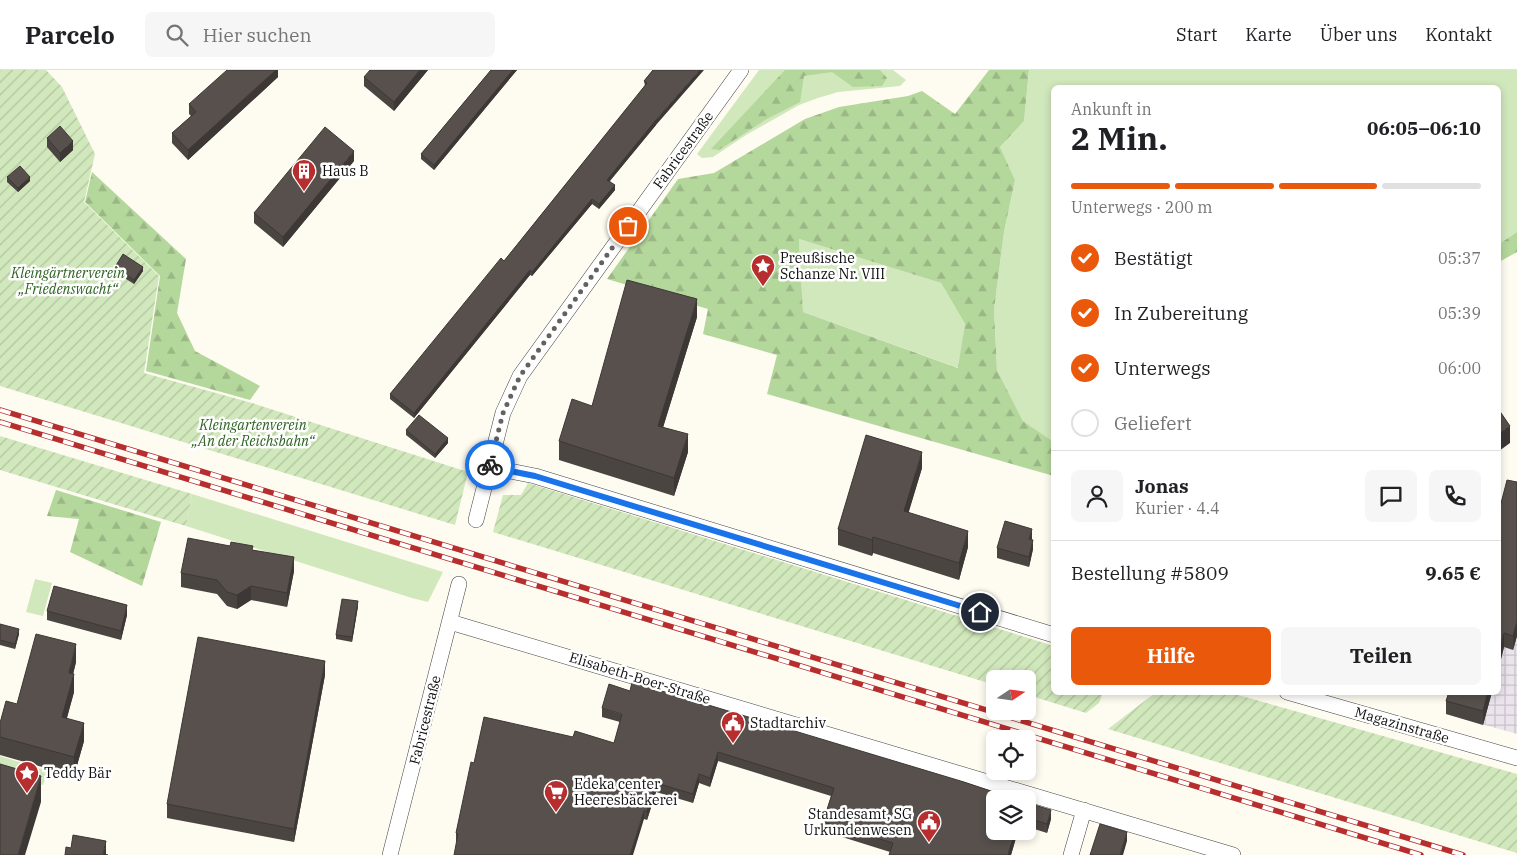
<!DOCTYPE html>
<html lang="de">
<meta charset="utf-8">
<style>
:root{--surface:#fff;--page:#f6f6f6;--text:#202124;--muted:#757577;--line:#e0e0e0;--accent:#ea580c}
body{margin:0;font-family:"IBM Plex Serif",serif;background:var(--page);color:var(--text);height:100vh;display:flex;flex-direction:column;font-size:19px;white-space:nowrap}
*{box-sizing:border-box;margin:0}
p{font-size:16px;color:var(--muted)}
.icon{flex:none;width:28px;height:28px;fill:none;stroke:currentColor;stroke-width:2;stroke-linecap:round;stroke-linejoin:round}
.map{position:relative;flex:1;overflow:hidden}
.sheet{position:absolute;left:1051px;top:15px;width:450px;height:610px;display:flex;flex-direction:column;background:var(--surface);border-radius:8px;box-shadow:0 2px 8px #0003}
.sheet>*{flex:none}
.needle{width:32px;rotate:77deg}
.tools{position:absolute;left:986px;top:600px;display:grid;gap:10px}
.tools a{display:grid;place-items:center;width:50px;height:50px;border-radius:8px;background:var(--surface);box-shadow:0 2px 8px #0003;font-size:25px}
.pin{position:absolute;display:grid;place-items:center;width:42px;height:42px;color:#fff;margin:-21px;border:2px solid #fff;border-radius:50%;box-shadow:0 1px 5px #0007}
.courier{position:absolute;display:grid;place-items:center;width:50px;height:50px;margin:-25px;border:4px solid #1a73e8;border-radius:50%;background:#fff;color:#222;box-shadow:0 1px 6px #0007}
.summary em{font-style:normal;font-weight:700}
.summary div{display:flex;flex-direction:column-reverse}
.summary{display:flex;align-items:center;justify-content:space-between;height:85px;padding:0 20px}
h1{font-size:32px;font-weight:700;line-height:38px}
.bar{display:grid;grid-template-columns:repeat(4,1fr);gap:8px 5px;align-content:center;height:60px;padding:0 20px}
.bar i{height:6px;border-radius:4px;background:var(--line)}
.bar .active{background:var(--accent)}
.bar p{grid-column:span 4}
.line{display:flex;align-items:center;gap:12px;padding:0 20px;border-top:1px solid var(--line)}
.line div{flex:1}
.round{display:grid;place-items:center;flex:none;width:52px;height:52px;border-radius:8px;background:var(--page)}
ol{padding:0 20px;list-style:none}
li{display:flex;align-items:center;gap:15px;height:55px}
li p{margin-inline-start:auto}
li .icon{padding:5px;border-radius:50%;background:var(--accent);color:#fff;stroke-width:4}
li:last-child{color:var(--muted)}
li i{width:28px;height:28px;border:2px solid var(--line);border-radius:50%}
.action{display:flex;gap:10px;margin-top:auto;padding:10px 20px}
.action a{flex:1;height:58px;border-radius:8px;background:var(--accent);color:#fff;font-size:20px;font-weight:700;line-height:58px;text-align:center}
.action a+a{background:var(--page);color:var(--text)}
header{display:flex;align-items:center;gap:30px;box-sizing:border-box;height:70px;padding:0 25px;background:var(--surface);border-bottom:1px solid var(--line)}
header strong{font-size:24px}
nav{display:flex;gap:28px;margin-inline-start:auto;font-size:18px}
.search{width:350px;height:45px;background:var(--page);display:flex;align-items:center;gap:12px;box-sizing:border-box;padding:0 18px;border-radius:8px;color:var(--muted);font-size:19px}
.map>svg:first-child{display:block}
.industrial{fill:url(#industrial-grid)}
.grass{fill:#d1e7bc}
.forest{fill:url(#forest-firs);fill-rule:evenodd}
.garden{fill:url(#garden-furrows)}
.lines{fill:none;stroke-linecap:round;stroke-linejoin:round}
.street-casing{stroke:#424242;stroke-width:16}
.street{stroke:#fff;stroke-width:15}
.rail-casing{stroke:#b72e2f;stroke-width:5.5}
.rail{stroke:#fff;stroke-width:4;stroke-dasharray:11;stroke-linecap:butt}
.wall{fill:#4b4541}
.shaded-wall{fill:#3d3835}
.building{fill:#57504c;stroke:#3d3835}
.done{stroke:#63625e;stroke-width:5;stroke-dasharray:0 9}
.route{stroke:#1a73e8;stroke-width:6}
.labels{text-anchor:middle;stroke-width:5;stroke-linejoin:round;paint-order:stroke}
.street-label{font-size:14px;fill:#0f0f0f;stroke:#fff}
.poi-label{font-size:14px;fill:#0f0f0f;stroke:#fff;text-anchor:start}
.park-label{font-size:14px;font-style:italic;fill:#2d6322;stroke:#fff}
</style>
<header>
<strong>Parcelo</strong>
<div class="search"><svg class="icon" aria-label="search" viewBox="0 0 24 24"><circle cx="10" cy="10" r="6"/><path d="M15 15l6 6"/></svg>Hier suchen</div>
<nav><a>Start</a><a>Karte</a><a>Über uns</a><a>Kontakt</a></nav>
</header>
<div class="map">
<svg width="1517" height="785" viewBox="0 0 1517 785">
<defs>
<pattern id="industrial-grid" width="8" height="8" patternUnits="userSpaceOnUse" patternTransform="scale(1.25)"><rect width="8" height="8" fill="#ece4ed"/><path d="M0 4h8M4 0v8" fill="none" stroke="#c9c2ca"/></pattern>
<pattern id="forest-firs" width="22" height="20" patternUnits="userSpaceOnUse" patternTransform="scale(1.25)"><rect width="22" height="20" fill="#b4d79c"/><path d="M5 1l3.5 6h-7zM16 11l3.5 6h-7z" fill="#9ab785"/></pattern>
<pattern id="garden-furrows" width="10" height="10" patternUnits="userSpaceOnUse" patternTransform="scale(1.25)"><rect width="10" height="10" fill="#d1e7bc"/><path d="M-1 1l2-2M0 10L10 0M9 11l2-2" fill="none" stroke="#b2c5a0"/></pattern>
</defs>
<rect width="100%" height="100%" fill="#fefcf1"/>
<!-- industrial -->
<path class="industrial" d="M 1517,414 L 1517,664 L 1446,644 L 1452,623 L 1499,622 L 1499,455 Z"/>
<!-- grass -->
<path class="grass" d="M 759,0 L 893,0 L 906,10 L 900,16 L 838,22 L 818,28 L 799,35 L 746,65 L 713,87 L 702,88 L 697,84 Z
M 1029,0 L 1517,0 L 1517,162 L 1499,174 L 1499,18 L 1054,18 L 1054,372 L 1023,351 L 997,300 L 994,240 L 1004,162 L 1015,110 L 1000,77 L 1024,51 Z
M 799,169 L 941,213 L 965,254 L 959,298 L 803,242 Z
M 192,424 L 443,502 L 428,532 L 412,528 L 186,456 Z
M 35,509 L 52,513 L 43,546 L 26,542 Z
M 0,686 L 48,701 L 43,715 L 0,703 Z"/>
<!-- forest -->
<path class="forest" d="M 785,0 L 880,0 L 887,8 L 882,16 L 853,17 L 832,2 L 804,6 L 800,32 L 765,50 L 719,80 L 711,79 Z
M 989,0 L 1029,0 L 1024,51 L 1000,77 L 1015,110 L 1004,162 L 994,240 L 997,300 L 1023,351 L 1054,372 L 1054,406 L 767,324 L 777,285 L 703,264 L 708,239 L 607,209 L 678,109 L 714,103 L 805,49 L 839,37 L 908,26 L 922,21 L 955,44 ZM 799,169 L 941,213 L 965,254 L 958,298 L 803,242 Z
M 92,102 L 186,189 L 177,243 L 195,281 L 260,316 L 250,330 L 146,301 L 160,206 L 85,132 Z
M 1517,162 L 1517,182 L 1499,192 L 1499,174 Z
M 56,420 L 161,452 L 142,516 L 70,482 L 79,449 L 47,446 Z"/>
<!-- garden -->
<path class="garden" d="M 0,0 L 46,0 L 62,17 L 95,84 L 84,132 L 159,206 L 144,303 L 252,333 L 468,402 L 455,455 L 0,316 Z
M 0,366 L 192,424 L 186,456 L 0,400 Z
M 528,413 L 1054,576 L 1054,622 L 1103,623 L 1099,633 L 1086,643 L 1028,625 L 1028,609 L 995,609 L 995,615 L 493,462 L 503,425 L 521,425 Z
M 1155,623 L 1231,623 L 1517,704 L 1517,783 L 1108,659 Z"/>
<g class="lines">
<!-- street casing -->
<g class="street-casing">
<path id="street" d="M 490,397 L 535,406 L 1054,565
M 476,450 L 503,343 L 520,306 L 741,0
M 450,552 L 1233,785
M 1287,622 L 1517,688
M 390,785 L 459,514
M 1071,785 L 1084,740"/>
</g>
<!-- street -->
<use href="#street" class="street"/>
<!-- rail casing -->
<g class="rail-casing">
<path id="rail" d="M 0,340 L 1463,785
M 0,352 L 1421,785"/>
</g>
<!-- rail -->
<use href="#rail" class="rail"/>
</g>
<!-- wall -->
<path class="wall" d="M 278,0 L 278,7 L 188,90 L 172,73 L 172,63 L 191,46 L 189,44 L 189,34 Z
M 428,0 L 394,41 L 364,16 L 364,7 Z
M 491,0 L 517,0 L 434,100 L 421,89 L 421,84 Z
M 653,0 L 656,55 L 610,111 L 615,120 L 599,139 L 592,134 L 532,206 L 530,205 L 414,348 L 390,329 L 390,324 L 504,191 L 645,16 L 644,11 Z
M 47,68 L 73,80 L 60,92 L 47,77 Z
M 354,91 L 283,177 L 254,153 L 254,143 Z
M 7,107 L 30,111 L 18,122 L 7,112 Z
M 115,197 L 143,201 L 134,214 L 115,202 Z
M 697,247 L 663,357 L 688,382 L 674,426 L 559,390 L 559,371 L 592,336 Z
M 406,360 L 448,373 L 435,388 L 406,365 Z
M 922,398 L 908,443 L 968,477 L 959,510 L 873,483 L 872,486 L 838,475 L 838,459 Z
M 1517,412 L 1517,566 L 1513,580 L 1504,577 L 1499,597 L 1499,441 Z
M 1031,469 L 1033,479 L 1029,497 L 997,488 L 997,478 Z
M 253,480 L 294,501 L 287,537 L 251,530 L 237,539 L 227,536 L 217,524 L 181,517 L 181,503 Z
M 358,536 L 352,572 L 336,569 L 336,565 Z
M 47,541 L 127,545 L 121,570 L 47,550 Z
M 0,556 L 19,564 L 15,579 L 0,575 Z
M 76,592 L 73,604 L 74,622 L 67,648 L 84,671 L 74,706 L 0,685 L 0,653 L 17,634 Z
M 325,605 L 294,772 L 167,748 L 167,734 Z
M 1449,622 L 1492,622 L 1483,655 L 1446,644 L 1446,631 Z
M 602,638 L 995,761 L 1018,761 L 1011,785 L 890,782 L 823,761 L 823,752 L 831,726 L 718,691 L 710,717 L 699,713 L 693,733 L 656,722 L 647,750 L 644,749 L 456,772 L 456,763 L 474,693 L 573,667 L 614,673 L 620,652 L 602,647 Z
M 1028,733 L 1051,749 L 1047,763 L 1028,757 Z"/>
<!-- shaded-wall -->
<path class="shaded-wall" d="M 276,0 L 278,0 L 278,7 L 188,90 L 188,80 Z
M 420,0 L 428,0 L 394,41 L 394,32 Z
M 513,0 L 517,0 L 434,100 L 434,95 Z
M 700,0 L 704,0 L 656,55 L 607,114 L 607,110 L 656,50 Z
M 73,71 L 73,80 L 60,92 L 60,83 Z
M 354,81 L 354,91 L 283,177 L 283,167 Z
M 30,107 L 30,111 L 18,122 L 18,118 Z
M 615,115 L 615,120 L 599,139 L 599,134 Z
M 592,129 L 592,134 L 532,206 L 532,202 Z
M 143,197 L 143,201 L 134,214 L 134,210 Z
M 530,200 L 530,205 L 414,348 L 414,343 Z
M 697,229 L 697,247 L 658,374 L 658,356 Z
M 1510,356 L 1510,373 L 1499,381 L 1499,364 Z
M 688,364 L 688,382 L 674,426 L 674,408 Z
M 448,368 L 448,373 L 435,388 L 435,384 Z
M 922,382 L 922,398 L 904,458 L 904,441 Z
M 1032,459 L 1032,469 L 1029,478 L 1029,469 Z
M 968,461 L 968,477 L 959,510 L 959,493 Z
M 873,467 L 873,483 L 872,486 L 872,470 Z
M 1033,470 L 1033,479 L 1029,497 L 1029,487 Z
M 294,487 L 294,501 L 287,537 L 287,523 Z
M 251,516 L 251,530 L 237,539 L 237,525 Z
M 358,531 L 358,536 L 352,572 L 352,567 Z
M 127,535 L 127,545 L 121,570 L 121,561 Z
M 1517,552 L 1517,566 L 1513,580 L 1513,566 Z
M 19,559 L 19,564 L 15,579 L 15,574 Z
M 1504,563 L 1504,577 L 1499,597 L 1499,583 Z
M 76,574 L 76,592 L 69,621 L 69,603 Z
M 325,591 L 325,605 L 294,772 L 294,759 Z
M 74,604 L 74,622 L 62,665 L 62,647 Z
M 1488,622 L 1492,622 L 1483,655 L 1483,641 Z
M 84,653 L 84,671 L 74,706 L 74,687 Z
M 718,682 L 718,691 L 710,717 L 710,708 Z
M 699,704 L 699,713 L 693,733 L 693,724 Z
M 41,706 L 41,732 L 25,785 L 18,785 Z
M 656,713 L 656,722 L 647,750 L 647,741 Z
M 1051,740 L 1051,749 L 1047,763 L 1047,754 Z
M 644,741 L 644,749 L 633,785 L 630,785 Z
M 1015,761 L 1018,761 L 1011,785 L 1008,785 Z
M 1127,762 L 1127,771 L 1123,785 L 1120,785 Z
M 106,771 L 106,785 L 103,785 Z"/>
<!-- building -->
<path class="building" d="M 227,0 L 276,0 L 188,80 L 172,63 L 196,42 L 189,34 Z
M 370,0 L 420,0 L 394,32 L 364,7 Z
M 491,0 L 513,0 L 434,95 L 421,84 Z
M 653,0 L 700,0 L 656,50 L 607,110 L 615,115 L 599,134 L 592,129 L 532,202 L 530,200 L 414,343 L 390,324 L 501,188 L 504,191 L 647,13 L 644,11 Z
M 60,56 L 73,71 L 60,83 L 47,68 Z
M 325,57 L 354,81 L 283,167 L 254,143 Z
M 20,96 L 30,107 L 18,118 L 7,107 Z
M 123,184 L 143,197 L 134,210 L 115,197 Z
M 627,210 L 697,229 L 658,356 L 688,364 L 674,408 L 559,371 L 572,329 L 592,336 Z
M 1499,340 L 1510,356 L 1499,364 Z
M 419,345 L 448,368 L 435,384 L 406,360 Z
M 866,365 L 922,382 L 904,441 L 968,461 L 959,493 L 873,467 L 872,470 L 838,459 Z
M 1507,410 L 1517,412 L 1517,552 L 1513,566 L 1504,563 L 1499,583 L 1499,441 Z
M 1005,451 L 1032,459 L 1029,469 L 1033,470 L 1029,487 L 997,478 Z
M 188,468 L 230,476 L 231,472 L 253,476 L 252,480 L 294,487 L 287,523 L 251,516 L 237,525 L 227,522 L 217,510 L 181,503 Z
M 54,516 L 127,535 L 121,561 L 47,541 Z
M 342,529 L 358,531 L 352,567 L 336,565 Z
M 0,554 L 19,559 L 15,574 L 0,570 Z
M 36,564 L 76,574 L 69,603 L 74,604 L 62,647 L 84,653 L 74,687 L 0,667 L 0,653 L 6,631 L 17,634 Z
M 198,567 L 325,591 L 294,759 L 167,734 Z
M 632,612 L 964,712 L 1015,729 L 995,729 L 995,761 L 1015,761 L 1008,785 L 889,785 L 893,773 L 823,752 L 834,718 L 718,682 L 710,708 L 699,704 L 693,724 L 656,713 L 647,741 L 644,741 L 630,785 L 454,785 L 458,764 L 456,763 L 471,692 L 474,693 L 484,647 L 573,667 L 575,661 L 614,673 L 622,644 L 602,638 L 609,614 L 630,621 Z
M 1449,622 L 1488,622 L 1483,641 L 1446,631 Z
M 0,694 L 41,706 L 18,785 L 0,785 Z
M 1028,733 L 1051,740 L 1047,754 L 1028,748 Z
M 1100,754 L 1127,762 L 1120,785 L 1090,785 Z
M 73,765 L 106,771 L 103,784 L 108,785 L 65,785 L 66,777 L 71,778 Z"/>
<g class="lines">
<!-- done -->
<path class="done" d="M 490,395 L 503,343 L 520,306 L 628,156"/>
<!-- route -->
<path class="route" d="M 490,395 L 490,397 L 535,406 L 980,542"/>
</g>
<!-- icons -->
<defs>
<g id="building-pin" transform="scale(1.25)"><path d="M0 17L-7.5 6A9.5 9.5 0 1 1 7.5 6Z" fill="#b72e2f" stroke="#fff"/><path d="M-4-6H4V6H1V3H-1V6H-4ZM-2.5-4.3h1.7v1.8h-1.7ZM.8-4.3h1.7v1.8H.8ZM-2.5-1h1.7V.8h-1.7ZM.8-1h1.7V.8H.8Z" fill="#fff"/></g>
<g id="sight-pin" transform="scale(1.25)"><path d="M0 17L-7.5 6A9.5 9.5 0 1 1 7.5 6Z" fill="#b72e2f" stroke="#fff"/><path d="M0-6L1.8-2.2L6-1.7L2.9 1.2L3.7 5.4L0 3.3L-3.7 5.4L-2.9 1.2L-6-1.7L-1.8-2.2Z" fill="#fff"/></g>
<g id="civic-pin" transform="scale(1.25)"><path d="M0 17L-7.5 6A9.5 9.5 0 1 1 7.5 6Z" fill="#b72e2f" stroke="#fff"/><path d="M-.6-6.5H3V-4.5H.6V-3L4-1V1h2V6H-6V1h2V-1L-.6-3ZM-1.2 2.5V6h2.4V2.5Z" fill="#fff"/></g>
<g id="supermarket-pin" transform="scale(1.25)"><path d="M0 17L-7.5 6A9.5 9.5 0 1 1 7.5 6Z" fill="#b72e2f" stroke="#fff"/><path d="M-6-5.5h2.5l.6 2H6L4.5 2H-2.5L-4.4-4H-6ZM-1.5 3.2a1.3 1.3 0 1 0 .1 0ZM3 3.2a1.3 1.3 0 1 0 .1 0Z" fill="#fff"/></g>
</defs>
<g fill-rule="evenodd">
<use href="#building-pin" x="304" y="101"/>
<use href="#sight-pin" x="763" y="196"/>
<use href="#civic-pin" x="733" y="653"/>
<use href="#sight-pin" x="27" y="703"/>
<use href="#supermarket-pin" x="556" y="722"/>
<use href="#civic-pin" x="929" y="752"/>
</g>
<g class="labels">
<!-- street labels -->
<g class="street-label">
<text transform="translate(683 80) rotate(-54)" y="5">Fabricestraße</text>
<text transform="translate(640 608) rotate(17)" y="5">Elisabeth-Boer-Straße</text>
<text transform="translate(425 650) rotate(-76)" y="5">Fabricestraße</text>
<text transform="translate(1402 655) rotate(16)" y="5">Magazinstraße</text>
</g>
<!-- poi labels -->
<g class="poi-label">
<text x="322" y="106">Haus B</text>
<text x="780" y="193">Preußische<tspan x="780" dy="16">Schanze Nr. VIII</tspan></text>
<text x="750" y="658">Stadtarchiv</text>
<text x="44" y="708">Teddy Bär</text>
<text x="574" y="719">Edeka center<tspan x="574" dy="16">Heeresbäckerei</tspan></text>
<text x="912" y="749" text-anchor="end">Standesamt, SG<tspan x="912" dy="16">Urkundenwesen</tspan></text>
</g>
<!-- park labels -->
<g class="park-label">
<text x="68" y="208">Kleingärtnerverein<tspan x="68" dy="16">„Friedenswacht“</tspan></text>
<text x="253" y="360">Kleingartenverein<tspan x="253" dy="16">„An der Reichsbahn“</tspan></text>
</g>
</g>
</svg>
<div class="tools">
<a><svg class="needle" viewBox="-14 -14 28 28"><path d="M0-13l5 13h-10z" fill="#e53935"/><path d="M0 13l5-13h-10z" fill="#757577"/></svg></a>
<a><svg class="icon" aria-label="locate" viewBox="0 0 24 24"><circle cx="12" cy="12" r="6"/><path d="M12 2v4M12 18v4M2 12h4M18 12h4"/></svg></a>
<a><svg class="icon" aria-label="layers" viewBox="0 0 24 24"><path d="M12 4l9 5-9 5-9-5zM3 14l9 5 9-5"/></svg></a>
</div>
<div class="pin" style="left:628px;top:156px;background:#ea580c"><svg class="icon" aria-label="bag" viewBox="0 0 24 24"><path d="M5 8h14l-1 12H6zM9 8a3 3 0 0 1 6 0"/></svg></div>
<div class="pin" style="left:980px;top:542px;background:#1f2937"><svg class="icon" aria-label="home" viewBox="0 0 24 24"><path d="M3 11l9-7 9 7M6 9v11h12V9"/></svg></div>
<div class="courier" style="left:490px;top:395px"><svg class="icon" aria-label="bike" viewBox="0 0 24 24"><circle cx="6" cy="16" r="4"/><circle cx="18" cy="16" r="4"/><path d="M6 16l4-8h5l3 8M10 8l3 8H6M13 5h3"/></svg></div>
<section class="sheet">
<div class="summary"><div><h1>2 Min.</h1><p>Ankunft in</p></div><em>06:05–06:10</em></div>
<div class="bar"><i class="active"></i><i class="active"></i><i class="active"></i><i></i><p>Unterwegs · 200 m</p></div>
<ol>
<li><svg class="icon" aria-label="check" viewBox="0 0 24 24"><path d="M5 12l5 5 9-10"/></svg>Bestätigt<p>05:37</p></li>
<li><svg class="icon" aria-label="check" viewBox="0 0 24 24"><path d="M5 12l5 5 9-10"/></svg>In Zubereitung<p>05:39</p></li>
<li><svg class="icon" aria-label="check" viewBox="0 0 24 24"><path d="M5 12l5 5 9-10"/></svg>Unterwegs<p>06:00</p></li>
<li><i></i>Geliefert</li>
</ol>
<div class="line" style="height:90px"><a class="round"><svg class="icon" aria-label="person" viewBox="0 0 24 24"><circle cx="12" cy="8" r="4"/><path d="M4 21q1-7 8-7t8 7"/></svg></a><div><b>Jonas</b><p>Kurier · 4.4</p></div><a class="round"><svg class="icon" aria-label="chat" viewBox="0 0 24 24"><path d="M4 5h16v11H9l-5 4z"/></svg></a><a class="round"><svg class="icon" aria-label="phone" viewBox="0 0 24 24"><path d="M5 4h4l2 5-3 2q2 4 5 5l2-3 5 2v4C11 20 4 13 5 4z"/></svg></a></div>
<div class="line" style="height:65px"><div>Bestellung #5809</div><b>9.65 €</b></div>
<div class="action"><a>Hilfe</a><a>Teilen</a></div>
</section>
</div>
